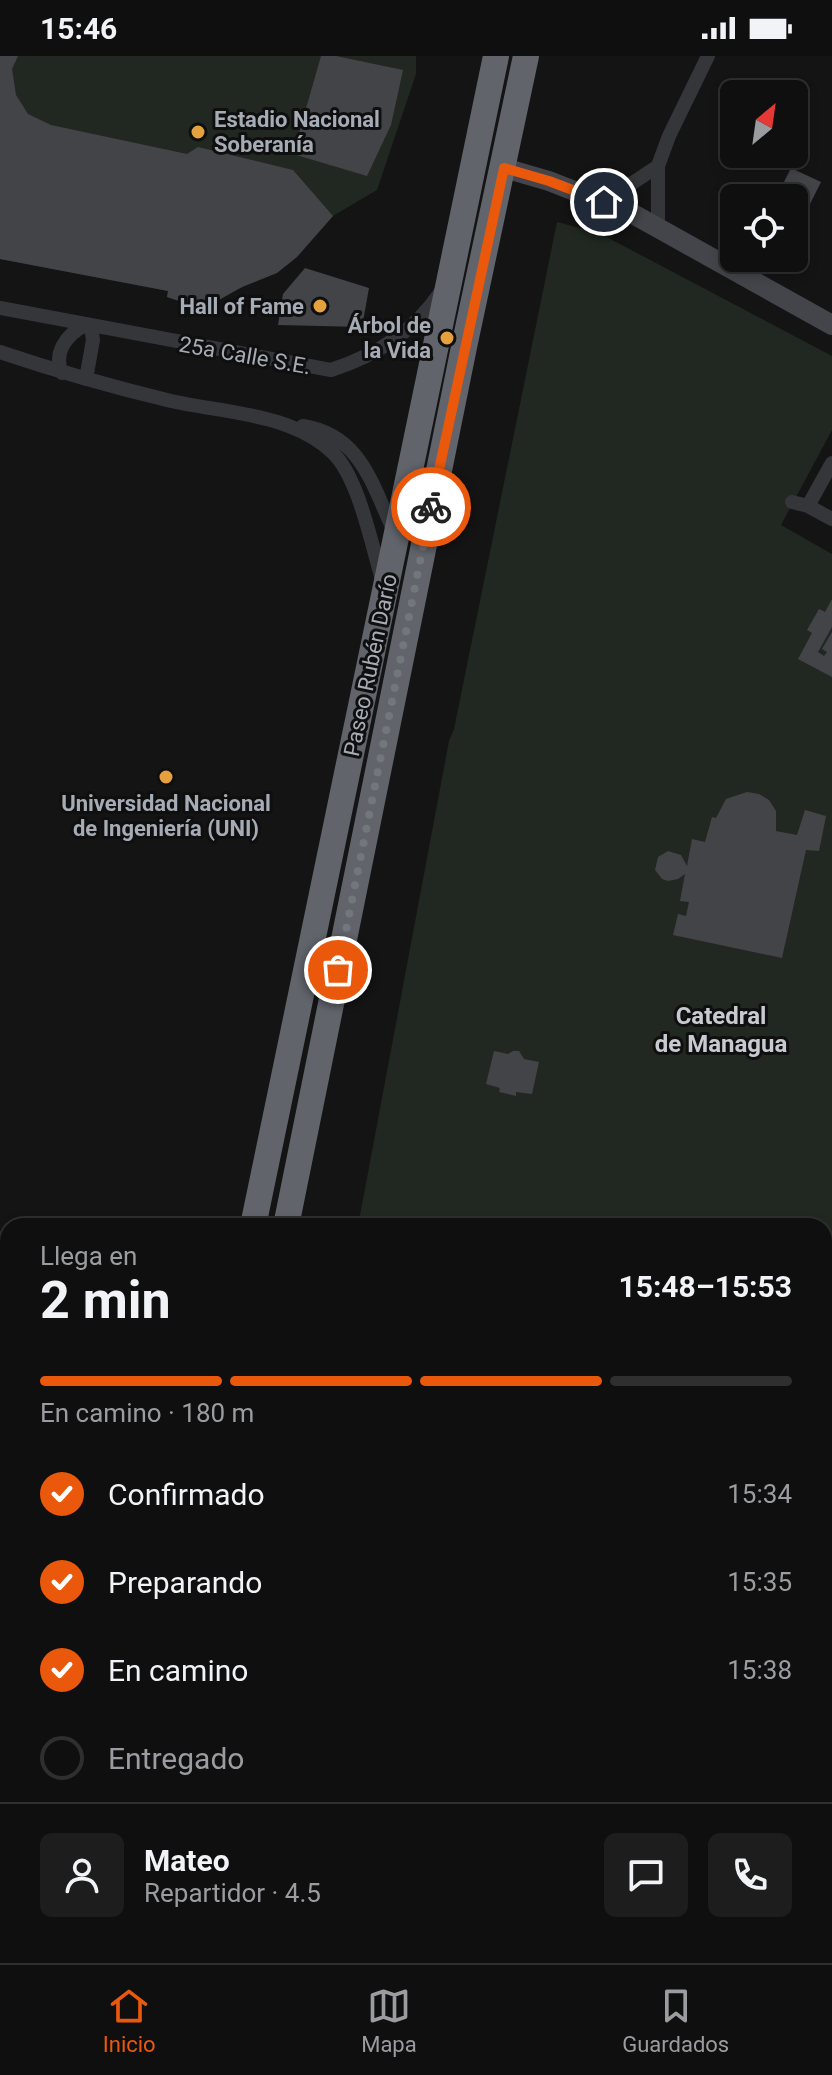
<!DOCTYPE html>
<html lang="es">
<meta charset="utf-8">
<style>
:root{--surface:#0f0f10;--page:#1d1d1e;--text:#f1f3f6;--muted:#9b9c9f;--line:#2f2f30;--accent:#ea580c}
body{margin:0;font-family:Roboto,sans-serif;background:var(--page);color:var(--text);height:100vh;display:flex;flex-direction:column;font-size:30px;white-space:nowrap}
*{box-sizing:border-box;margin:0}
p{font-size:26px;color:var(--muted)}
.icon{flex:none;width:44px;height:44px;fill:none;stroke:currentColor;stroke-width:2;stroke-linecap:round;stroke-linejoin:round}
.map{position:relative;flex:1;overflow:hidden}
.side{position:absolute;left:0px;top:1162px;width:832px;height:746px;display:flex;flex-direction:column;background:var(--surface);border-radius:24px 24px 0 0;box-shadow:0 4px 12px #0003,0 0 0 2px var(--line)}
.side>*{flex:none}
.needle{width:52px;rotate:29deg}
.controls{position:absolute;left:720px;top:24px;display:grid;gap:16px}
.controls a{display:grid;place-items:center;width:88px;height:88px;border-radius:12px;background:var(--surface);box-shadow:0 4px 12px #0003,0 0 0 2px var(--line);font-size:40px}
.pin{position:absolute;display:grid;place-items:center;width:68px;height:68px;color:#fff;margin:-34px;border:4px solid #fff;border-radius:50%;box-shadow:0 2px 8px #0007}
.courier{position:absolute;display:grid;place-items:center;width:80px;height:80px;margin:-40px;border:6px solid #ea580c;border-radius:50%;background:#fff;color:#222;box-shadow:0 2px 10px #0007}
.summary em{font-style:normal;font-weight:700}
.summary div{display:flex;flex-direction:column-reverse}
.summary{display:flex;align-items:center;justify-content:space-between;height:136px;padding:0 40px}
h1{font-size:52px;font-weight:700;line-height:60px}
.bar{display:grid;grid-template-columns:repeat(4,1fr);gap:12px 8px;align-content:center;height:96px;padding:0 40px}
.bar i{height:10px;border-radius:6px;background:var(--line)}
.bar .selected{background:var(--accent)}
.bar p{grid-column:span 4}
.line{display:flex;align-items:center;gap:20px;padding:0 40px;border-top:2px solid var(--line)}
.line div{flex:1}
.round{display:grid;place-items:center;flex:none;width:84px;height:84px;border-radius:12px;background:var(--page)}
ol{padding:0 40px;list-style:none}
li{display:flex;align-items:center;gap:24px;height:88px}
li p{margin-inline-start:auto}
li .icon{padding:8px;border-radius:50%;background:var(--accent);color:#fff;stroke-width:4}
li:last-child{color:var(--muted)}
li i{width:44px;height:44px;border:4px solid var(--line);border-radius:50%}
.status{display:flex;justify-content:space-between;align-items:center;height:56px;padding:0 40px;background:var(--surface);direction:ltr}
.status svg{height:22px;fill:currentColor}
.tabs{display:flex;justify-content:space-around;align-items:center;height:112px;border-top:2px solid var(--line);background:var(--surface);font-size:22px;color:var(--muted)}
.tabs a{display:grid;justify-items:center;gap:4px}
.tabs .selected{color:var(--accent)}
.map>svg:first-child{display:block}
.green{fill:#202821}
.building{fill:#434448}
.lines{fill:none;stroke-linecap:round;stroke-linejoin:round}
.street{stroke:#35363a;stroke-width:14}
.secondary{stroke:#43454a;stroke-width:20}
.primary{stroke:#515359;stroke-width:22}
.highway{stroke:#61646b;stroke-width:26}
.done{stroke:#73777d;stroke-width:8;stroke-dasharray:0 14.4}
.route{stroke:#ea580c;stroke-width:10}
.poi-dot{fill:#e4a13d;stroke:#0f0f10;stroke-width:3}
.labels{text-anchor:middle;stroke-width:6;stroke-linejoin:round;paint-order:stroke}
.poi-label{font-size:22px;font-weight:bold;fill:#a6acb5;stroke:#0f0f10;text-anchor:end}
.street-label{font-size:22px;fill:#a6acb5;stroke:#0f0f10}
.neighbourhood-label{font-size:24px;font-weight:bold;fill:#c7cad1;stroke:#0f0f10}
</style>
<div class="status"><b>15:46</b><svg viewBox="0 0 49 12"><path d="M0 12V9h3v3zM5 12V6h3v6zM10 12V3h3v9zM15 12V0h3v12zM26 1h20v11H26zM47 4h2v5h-2z"/></svg></div>
<div class="map">
<svg width="832" height="1907" viewBox="0 0 832 1907">
<rect width="100%" height="100%" fill="#141415"/>
<!-- green -->
<path class="green" d="M 0,0 L 416,0 L 416,18 L 377,134 L 333,160 L 305,191 L 266,220 L 218,243 L 203,253 L 167,241 L 168,235 L 0,203 Z
M 557,166 L 599,177 L 832,300 L 832,374 L 781,469 L 832,498 L 832,1405 L 824,1427 L 824,1170 L 358,1170 L 449,685 L 454,673 Z
M 832,1650 L 832,1746 L 824,1744 L 824,1658 Z"/>
<!-- building -->
<path class="building" d="M 0,0 L 18,0 L 12,13 L 16,39 L 28,58 L 51,69 L 187,98 L 198,91 L 293,114 L 333,160 L 297,201 L 277,217 L 242,231 L 203,253 L 167,241 L 168,235 L 0,203 Z
M 321,0 L 336,0 L 403,14 L 391,69 L 367,120 L 293,98 Z
M 791,112 L 821,126 L 806,156 L 794,151 L 794,142 L 779,136 Z
M 305,212 L 369,232 L 362,271 L 278,269 L 283,238 Z
M 832,543 L 832,571 L 818,596 L 824,600 L 827,596 L 822,593 L 832,576 L 832,621 L 798,603 L 812,577 L 807,574 L 819,553 L 825,556 Z
M 747,736 L 759,738 L 769,744 L 776,755 L 776,775 L 797,779 L 805,754 L 826,760 L 819,795 L 806,794 L 782,902 L 673,879 L 678,858 L 686,860 L 689,846 L 680,845 L 685,818 L 678,823 L 668,825 L 662,823 L 655,814 L 658,801 L 668,795 L 681,799 L 687,810 L 692,783 L 705,786 L 712,761 L 716,762 L 726,743 Z
M 494,995 L 508,998 L 513,995 L 519,995 L 524,1003 L 539,1006 L 532,1038 L 516,1036 L 516,1040 L 499,1036 L 500,1032 L 486,1028 Z
M 0,1736 L 8,1738 L 8,1756 L 0,1754 Z
M 0,1796 L 8,1798 L 1,1830 L 0,1830 Z
M 824,1865 L 832,1866 L 832,1901 L 824,1899 Z
M 246,1900 L 687,1900 L 686,1907 L 244,1907 Z"/>
<g class="lines">
<!-- street -->
<path class="street" d="M 604,146 L 658,110
M 658,171 L 658,110 L 669,80 L 708,0
M 0,252 L 331,314 C 374,300 414,276 440,237
M 0,296 C 56,315 113,331 171,345 C 224,357 292,357 333,397 C 359,422 372,491 383,527
M 62,317 C 53,297 66,279 85,269
M 86,323 L 93,284 L 91,271
M 303,370 C 361,379 372,429 394,475
M 792,446 L 808,450 L 832,463
M 808,450 L 832,407
M 824,1806 L 832,1808"/>
<!-- secondary -->
<path class="secondary" d="M 504,112 L 549,125 L 633,158 L 832,269
M 824,1642 L 832,1630"/>
<!-- primary -->
<path class="primary" d="M 0,1576 L 8,1575
M 0,1616 L 8,1620
M 824,1749 L 832,1750
M 824,1770 L 832,1772"/>
<!-- highway -->
<path class="highway" d="M 253,1170 L 496,0
M 286,1170 L 464,291 L 526,0
M 102,1907 L 104,1900
M 138,1907 L 139,1900"/>
</g>
<g class="lines">
<!-- done -->
<path class="done" d="M 338,914 L 431,451"/>
<!-- route -->
<path class="route" d="M 431,451 L 504,112 L 549,125 L 604,146"/>
</g>
<!-- markers -->
<g class="poi-dot">
<circle cx="198" cy="76" r="8"/>
<circle cx="320" cy="250" r="8"/>
<circle cx="447" cy="282" r="8"/>
<circle cx="166" cy="721" r="8"/>
</g>
<g class="labels">
<!-- poi labels -->
<g class="poi-label">
<text x="214" y="71" text-anchor="start">Estadio Nacional<tspan x="214" dy="25">Soberanía</tspan></text>
<text x="304" y="258">Hall of Fame</text>
<text x="431" y="277">Árbol de<tspan x="431" dy="25">la Vida</tspan></text>
<text x="166" y="755" text-anchor="middle">Universidad Nacional<tspan x="166" dy="25">de Ingeniería (UNI)</tspan></text>
</g>
<!-- street labels -->
<g class="street-label">
<text transform="translate(245 299) rotate(10)" y="8">25a Calle S.E.</text>
<text transform="translate(370 609) rotate(-78)" y="8">Paseo Rubén Darío</text>
</g>
<!-- neighbourhood labels -->
<g class="neighbourhood-label">
<text x="721" y="968">Catedral<tspan x="721" dy="28">de Managua</tspan></text>
</g>
</g>
</svg>
<div class="controls">
<a><svg class="needle" viewBox="-14 -14 28 28"><path d="M0-13l5 13h-10z" fill="#e53935"/><path d="M0 13l5-13h-10z" fill="#9b9c9f"/></svg></a>
<a><svg class="icon" aria-label="locate" viewBox="0 0 24 24"><circle cx="12" cy="12" r="6"/><path d="M12 2v4M12 18v4M2 12h4M18 12h4"/></svg></a>
</div>
<div class="pin" style="left:338px;top:914px;background:#ea580c"><svg class="icon" aria-label="bag" viewBox="0 0 24 24"><path d="M5 8h14l-1 12H6zM9 8a3 3 0 0 1 6 0"/></svg></div>
<div class="pin" style="left:604px;top:146px;background:#1f2937"><svg class="icon" aria-label="home" viewBox="0 0 24 24"><path d="M3 11l9-7 9 7M6 9v11h12V9"/></svg></div>
<div class="courier" style="left:431px;top:451px"><svg class="icon" aria-label="bike" viewBox="0 0 24 24"><circle cx="6" cy="16" r="4"/><circle cx="18" cy="16" r="4"/><path d="M6 16l4-8h5l3 8M10 8l3 8H6M13 5h3"/></svg></div>
<section class="side">
<div class="summary"><div><h1>2 min</h1><p>Llega en</p></div><em>15:48–15:53</em></div>
<div class="bar"><i class="selected"></i><i class="selected"></i><i class="selected"></i><i></i><p>En camino · 180 m</p></div>
<ol>
<li><svg class="icon" aria-label="check" viewBox="0 0 24 24"><path d="M5 12l5 5 9-10"/></svg>Confirmado<p>15:34</p></li>
<li><svg class="icon" aria-label="check" viewBox="0 0 24 24"><path d="M5 12l5 5 9-10"/></svg>Preparando<p>15:35</p></li>
<li><svg class="icon" aria-label="check" viewBox="0 0 24 24"><path d="M5 12l5 5 9-10"/></svg>En camino<p>15:38</p></li>
<li><i></i>Entregado</li>
</ol>
<div class="line" style="height:144px"><a class="round"><svg class="icon" aria-label="person" viewBox="0 0 24 24"><circle cx="12" cy="8" r="4"/><path d="M4 21q1-7 8-7t8 7"/></svg></a><div><b>Mateo</b><p>Repartidor · 4.5</p></div><a class="round"><svg class="icon" aria-label="chat" viewBox="0 0 24 24"><path d="M4 5h16v11H9l-5 4z"/></svg></a><a class="round"><svg class="icon" aria-label="phone" viewBox="0 0 24 24"><path d="M5 4h4l2 5-3 2q2 4 5 5l2-3 5 2v4C11 20 4 13 5 4z"/></svg></a></div>
</section>
</div>
<nav class="tabs">
<a class="selected"><svg class="icon" aria-label="home" viewBox="0 0 24 24"><path d="M3 11l9-7 9 7M6 9v11h12V9"/></svg>Inicio</a>
<a><svg class="icon" aria-label="map" viewBox="0 0 24 24"><path d="M3 6l6-2 6 2 6-2v14l-6 2-6-2-6 2zM9 4v14M15 6v14"/></svg>Mapa</a>
<a><svg class="icon" aria-label="saved" viewBox="0 0 24 24"><path d="M7 4h10v16l-5-4-5 4z"/></svg>Guardados</a>
</nav>
